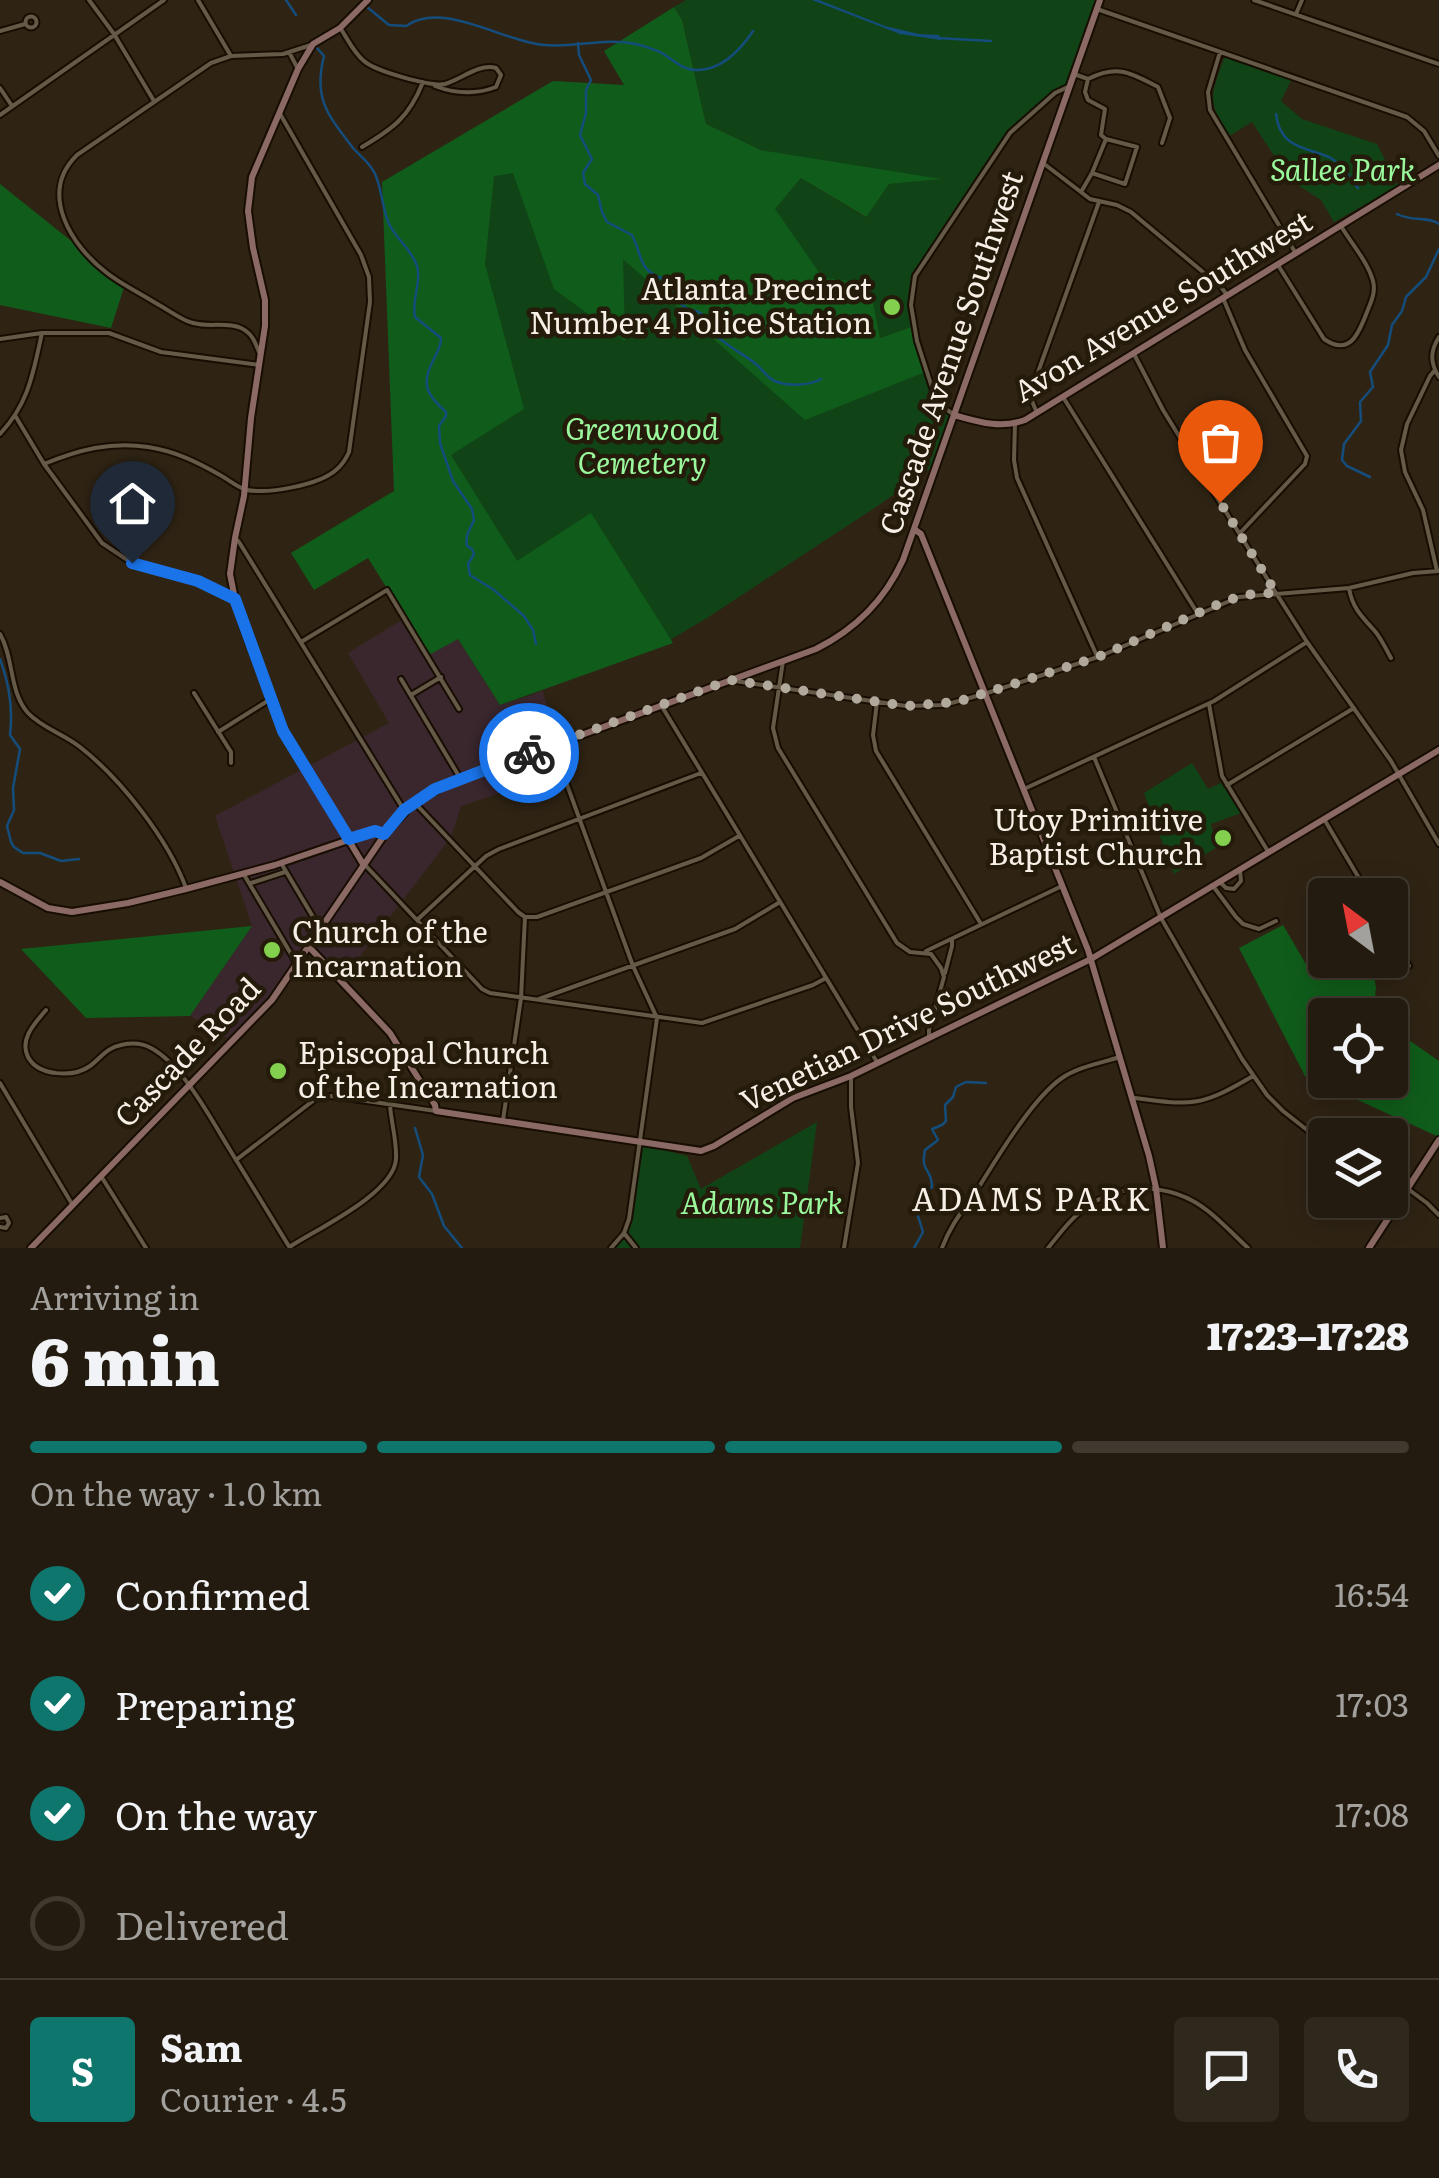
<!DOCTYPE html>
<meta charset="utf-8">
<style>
:root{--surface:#231b0f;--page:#2f281d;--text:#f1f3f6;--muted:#a3a19e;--line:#40392f;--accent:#0f766e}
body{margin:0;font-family:Literata,serif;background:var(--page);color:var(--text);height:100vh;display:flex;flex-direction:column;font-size:38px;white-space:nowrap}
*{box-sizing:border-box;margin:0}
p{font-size:32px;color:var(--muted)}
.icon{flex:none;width:55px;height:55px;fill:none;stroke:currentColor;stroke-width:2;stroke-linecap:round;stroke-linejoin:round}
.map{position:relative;height:1248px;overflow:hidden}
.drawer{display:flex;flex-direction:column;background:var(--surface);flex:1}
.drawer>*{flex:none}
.needle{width:65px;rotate:328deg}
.buttons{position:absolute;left:1308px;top:878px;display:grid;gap:20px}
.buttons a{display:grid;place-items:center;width:100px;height:100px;border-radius:10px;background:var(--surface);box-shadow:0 5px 25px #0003,0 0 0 2px var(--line);font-size:50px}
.pin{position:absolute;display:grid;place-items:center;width:85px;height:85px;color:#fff;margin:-102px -42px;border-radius:50% 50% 50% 0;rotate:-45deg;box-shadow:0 0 10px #0007}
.pin .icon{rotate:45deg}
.courier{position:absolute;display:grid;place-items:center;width:100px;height:100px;margin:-50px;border:8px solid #1a73e8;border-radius:50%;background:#fff;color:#222;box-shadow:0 2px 12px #0007}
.headline em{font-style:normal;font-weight:800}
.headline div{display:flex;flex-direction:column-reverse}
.headline{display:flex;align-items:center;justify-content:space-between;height:170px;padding:0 30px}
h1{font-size:65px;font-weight:800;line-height:75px}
.bar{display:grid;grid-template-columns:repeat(4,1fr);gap:15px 10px;align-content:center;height:120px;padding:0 30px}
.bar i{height:12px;border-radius:8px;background:var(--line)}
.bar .on{background:var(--accent)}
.bar p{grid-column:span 4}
.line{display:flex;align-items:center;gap:25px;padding:0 30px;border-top:2px solid var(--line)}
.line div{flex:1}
.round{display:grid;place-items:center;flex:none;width:105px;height:105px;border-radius:10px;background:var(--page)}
ol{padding:0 30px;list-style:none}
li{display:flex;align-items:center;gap:30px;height:110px}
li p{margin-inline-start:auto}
li .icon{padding:10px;border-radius:50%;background:var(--accent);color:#fff;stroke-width:4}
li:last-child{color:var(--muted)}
li i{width:55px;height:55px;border:5px solid var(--line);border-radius:50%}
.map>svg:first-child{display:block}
.commercial{fill:#3a272e}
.green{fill:#104416}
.forest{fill:#105d1b}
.water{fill:#144d7c}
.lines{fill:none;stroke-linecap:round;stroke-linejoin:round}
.stream{stroke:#144d7c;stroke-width:2.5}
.street-casing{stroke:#170d01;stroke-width:8}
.secondary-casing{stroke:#170d01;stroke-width:10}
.street{stroke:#655947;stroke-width:4}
.secondary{stroke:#8b6964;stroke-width:6}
.done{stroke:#b1a99c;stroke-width:10;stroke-dasharray:0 18}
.route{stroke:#1a73e8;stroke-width:12}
.poi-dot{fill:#83d04e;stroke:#251b0b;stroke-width:4}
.labels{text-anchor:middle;stroke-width:9;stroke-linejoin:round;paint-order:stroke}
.park-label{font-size:30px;font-style:italic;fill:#9af89d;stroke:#251b0b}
.poi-label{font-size:30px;fill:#f7f0e6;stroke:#251b0b;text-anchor:end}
.street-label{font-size:30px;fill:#f7f0e6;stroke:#251b0b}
.neighbourhood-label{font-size:32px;letter-spacing:2.5px;fill:#f7f0e6;stroke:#251b0b}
</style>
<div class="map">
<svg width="1439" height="1248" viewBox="0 0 1439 1248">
<rect width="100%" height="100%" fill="#2f2414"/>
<!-- commercial -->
<path class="commercial" d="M 405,618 L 457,638 L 500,705 L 543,691 L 557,747 L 494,767 L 503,792 L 461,806 L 451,837 L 341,981 L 307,946 L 289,980 L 232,1041 L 190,1016 L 252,926 L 215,816 L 389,723 L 348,653 Z"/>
<!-- green -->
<path class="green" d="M 686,0 L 1102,0 L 1071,89 L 1038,106 L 1019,123 L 919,271 L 910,298 L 911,327 L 880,338 L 823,278 L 774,210 L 801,178 L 865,217 L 889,184 L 935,179 L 761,150 L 706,124 L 682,20 L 674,7 Z
M 1225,56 L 1292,78 L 1281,101 L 1302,119 L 1377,144 L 1398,186 L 1334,222 L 1321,200 L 1290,180 L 1252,122 L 1229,136 C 1206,100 1211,95 1225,56 Z
M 516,123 L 606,246 L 922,358 L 937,403 L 954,415 L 937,464 L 879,505 L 707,618 L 653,650 L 514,582 L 440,462 L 450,158 Z
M 1192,763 L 1208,789 L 1221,783 L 1241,813 L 1211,824 L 1217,847 L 1174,874 L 1144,793 Z
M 817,1122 L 800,1248 L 610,1248 L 626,1232 L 642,1144 L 687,1156 L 701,1189 Z"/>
<!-- forest -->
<path class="forest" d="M 674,7 L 682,20 L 706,124 L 761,150 L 941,179 L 889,184 L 866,217 L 801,178 L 775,209 L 823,278 L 869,283 L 880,338 L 911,327 L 925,372 L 805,420 L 623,259 L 625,341 L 554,289 L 513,173 L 494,176 L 485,264 L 524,409 L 451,455 L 517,561 L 591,513 L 673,643 L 500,705 L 458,639 L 429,655 L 368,558 L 314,590 L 291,553 L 394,491 L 382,182 L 553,81 L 624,85 L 604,51 Z
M 0,184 L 125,284 L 111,328 L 0,305 Z
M 1283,925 L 1310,971 L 1372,962 L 1376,988 L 1373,1015 L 1325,1015 L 1325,1080 L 1390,1080 L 1390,1027 L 1439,1061 L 1439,1137 L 1305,1076 L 1239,948 Z
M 252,926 L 190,1016 L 86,1018 L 21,949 Z"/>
<!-- water -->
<path class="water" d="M 812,0 L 819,0 L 885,26 L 919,34 L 939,35 L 941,40 L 900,34 Z"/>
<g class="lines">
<!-- stream -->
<path class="stream" d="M 286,0 L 296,15
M 367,7 L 389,25 L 406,26 C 444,0 503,42 544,45 C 576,48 604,37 636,44 C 646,47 656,49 665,55 C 676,62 684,71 699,70 C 723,69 741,49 753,31
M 937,38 L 991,41
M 578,43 L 579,55 L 591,80 L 586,90 L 586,113 L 580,135 L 592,159 L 583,173 L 585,184 L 598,195 L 602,212 L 607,222 L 632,235 C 644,259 637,270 666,280 L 676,300 L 689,310 C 707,311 702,319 711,330 C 722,344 743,353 757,365 C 763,370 767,378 775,381 C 788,387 811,385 821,379
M 317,48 L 324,56 C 313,99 328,115 353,148 C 360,156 369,162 374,172 C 381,183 382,208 389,224 C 396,238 410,249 416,263 C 423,279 411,300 415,317 L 441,338 C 441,348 437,351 433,361 C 420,385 428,396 446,412 L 446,416 L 439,426 L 440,443 L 453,481 L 472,509 L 474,520 C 470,530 465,534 467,546 L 472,549 L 474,554 L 468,564 L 470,575 L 494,590 L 524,616 L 533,630 L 536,644
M 1276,114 C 1280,149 1306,147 1329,157 C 1341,163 1350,178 1358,188
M 1397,214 C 1411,222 1430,216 1439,224
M 1370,477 L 1347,466 L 1342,460 L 1344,444 L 1361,421 L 1360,402 L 1373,387 L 1370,372 L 1388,345 L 1392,325 L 1402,311 L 1406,297 L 1426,277 L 1439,249
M 0,659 C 9,683 13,710 10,735 L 20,749 L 13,788 L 14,810 L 7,826 L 11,842 L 14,847 L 23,853 L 40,853 L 61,861 L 79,859
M 415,1128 L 423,1155 L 419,1177 L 432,1194 L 444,1226 L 462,1248
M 914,1248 L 923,1232 L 918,1216 L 928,1190 L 932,1187 C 932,1167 920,1174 925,1150 L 938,1140 L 932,1129 L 942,1125 L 946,1121 L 945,1105 L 953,1097 L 956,1087 L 966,1082 L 986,1083"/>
<!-- street casing -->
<g class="street-casing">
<path id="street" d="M 89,0 L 114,34 L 154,101
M 198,0 L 231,56
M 1254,0 L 1439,64
M 1097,9 L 1407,117 L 1424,131 L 1439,156
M 1296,14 L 1302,0
M25.5 22a5.5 5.5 0 1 1 11 0a5.5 5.5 0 1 1-11 0Z
M 341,29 C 348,40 354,53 364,61 C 375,71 431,87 445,84 C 462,79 479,63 496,68 L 501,75 L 496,87 C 475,95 456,94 435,86
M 0,31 L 25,24
M 289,52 L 298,69
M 1220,52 L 1208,92 L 1210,110 L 1295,252
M 1074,74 L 1088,79 C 1118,64 1131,73 1158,87 L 1170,118 L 1162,143
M 0,88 L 12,106
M 0,115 L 164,0
M 362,147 C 394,128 409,117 423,82
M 1043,163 L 1090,199 L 1117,205 L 1131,212 L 1221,287 L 1227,295
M 1092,173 L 1125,184 L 1137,147 L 1106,139
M 1081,192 L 1092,173 L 1106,139 L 1101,135 L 1105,109 L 1088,100 L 1085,92 L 1088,79
M 1278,265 L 1324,339 C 1350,357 1359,333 1367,312 C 1371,302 1376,292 1373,281 C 1368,262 1351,243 1341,226
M 1223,298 L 1245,350 L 1307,456 L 1305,464 L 1240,533
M 1439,337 C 1430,351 1430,363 1439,377
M 0,339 L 42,333 L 109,333 L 161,352 L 259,365
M 259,352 C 255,342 252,333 241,328 C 225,321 205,329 187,321 C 176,316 165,308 154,302 C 138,292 121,284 107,273 C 71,246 38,193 77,155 L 211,63 L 231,56 L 283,54 L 311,45
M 1134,354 L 1163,410 L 1276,593 L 1307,642 L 1391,761 L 1439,844
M 1435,370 L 1430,376 L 1407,424 L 1401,450 L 1405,472 L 1423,510 L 1437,571
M 1063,397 L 1198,614
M 1037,413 L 1032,401 L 1032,389 L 1099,202
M 953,414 L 937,403 L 917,341 L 911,305 L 915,276 L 1010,133 L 1055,93 L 1070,86
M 16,417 L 44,464 L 102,543 L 132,563 L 198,581 L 235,599
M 1015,423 L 1014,460 L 1017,478 L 1097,656
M 0,434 C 29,403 33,373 42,333
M 44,464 C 78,450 111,441 148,447 C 175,451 197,462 220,475 C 228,479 238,488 247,490 C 269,494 319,485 336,470 C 342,465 346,459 349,452 L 370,302 L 369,277 L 361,255 L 279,112
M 235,538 L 239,542 L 404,810
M 1349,588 C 1352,607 1361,616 1374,630 C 1381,638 1386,649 1391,658
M 0,634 C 14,658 9,692 28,713 C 42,728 64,734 80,747 C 121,779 168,839 186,888
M 301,642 L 387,590 L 459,709
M 783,661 L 773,728 L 778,748 L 897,943 L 910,952 L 931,954 L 941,968 L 944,977 L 929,1030 L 929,1037
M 401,679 L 460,778
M 735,681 L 906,706 L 944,705 L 984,694 L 1098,657 L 1239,597 L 1349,588 L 1413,573 L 1439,571
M 194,693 L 231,752 L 231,763
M 411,695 L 441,677
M 877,702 L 873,735 L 876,751 L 981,924
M 1209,704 L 1222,776 L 1269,853
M 661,705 L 877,1062
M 542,716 L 633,966 L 657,1018 L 629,1219 L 624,1233 L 611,1248
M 218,732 L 269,700
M 1094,757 L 1161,918 L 1242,1059 L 1267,1095 L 1283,1111 L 1325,1144
M 1227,785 L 1354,708
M 1024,789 L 1214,701 L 1307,642
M 414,802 L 518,912 L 525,917
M 1324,819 L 1369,895
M 281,863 L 319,927
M 366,866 L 482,989 L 490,993 L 702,1023 L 813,985 L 826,978
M 243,873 L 297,964
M 1220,882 L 1226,888 L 1234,889 L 1241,881 L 1240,870
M 251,883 L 285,872
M 1213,886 L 1236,917 L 1243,924 L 1259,929 L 1276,921
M 525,917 L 537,917 L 701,858 L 739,836
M 417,920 L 486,856 L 499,849 L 701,773
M 1390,931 L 1409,966
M 926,951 L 1062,886
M 945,973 L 952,946 L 952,939
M 539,999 L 735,929 L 780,902
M 46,1010 C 35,1023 19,1039 28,1057 C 38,1076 73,1078 90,1066 C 101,1058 106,1048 121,1045 C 130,1043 142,1043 151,1048 C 183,1065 211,1119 230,1150 C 250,1183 270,1215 290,1248
M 0,1083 L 72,1204
M 1135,1098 C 1193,1106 1202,1106 1253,1076
M 503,1120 L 521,998 L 525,917
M 236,1160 L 318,1097 L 332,1096 L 436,1111
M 1390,1174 L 1409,1181
M 101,1176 L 146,1248
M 1408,1189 L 1427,1203 L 1439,1215
M 0,1218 L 6,1217 L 9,1223 L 6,1228 L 0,1227
M 624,1233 L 636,1248
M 291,1246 C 319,1228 394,1193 396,1159 C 397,1141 391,1122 390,1105
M 844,1248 L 858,1163 L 851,1107 L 851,1076
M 942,1248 C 952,1221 967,1206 982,1182 C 1000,1153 1034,1097 1062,1078 C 1078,1067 1101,1063 1120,1057
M 1048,1248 C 1058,1236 1067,1223 1079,1213 C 1116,1181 1170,1181 1208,1211 C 1222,1222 1235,1236 1248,1248"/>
</g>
<!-- secondary casing -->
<g class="secondary-casing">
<path id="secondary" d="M 954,415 C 979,422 1000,429 1025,420 L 1439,165
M 914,529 L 921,534 L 1088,950 L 1149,1156 L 1156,1188 L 1163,1248
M 363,864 L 283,731 L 244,628 L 235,599 L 230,574 L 235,538 L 244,496 L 251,418 L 265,326 L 265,300 L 253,248 L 248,211 L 252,177 L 298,69 L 313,44 L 340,28 L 368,0
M 0,882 L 48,908 L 72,912 L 128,903 L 186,889 L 275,865 L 375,831 L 385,834
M 309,947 L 390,1033 L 435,1105 L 436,1111 L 701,1151 L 714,1146 L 793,1098 L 851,1076 L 1091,959 L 1439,750
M 31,1248 L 272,1000 L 385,834 L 414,802 L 445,785 L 816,649 C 856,629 884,601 903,560 L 1100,0
M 1369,1248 L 1439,1140"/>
</g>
<!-- street -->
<use href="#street" class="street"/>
<!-- secondary -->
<use href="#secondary" class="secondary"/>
</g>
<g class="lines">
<!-- done -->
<path class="done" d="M 529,753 L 730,680 L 906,706 L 957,702 L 1098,657 L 1228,600 L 1252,594 L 1276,593 L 1220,502"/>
<!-- route -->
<path class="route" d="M 132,563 L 198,581 L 235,599 L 283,731 L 349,839 L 375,831 L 384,834 L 404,810 L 435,789 L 529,753"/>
</g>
<!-- markers -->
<g class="poi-dot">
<circle cx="892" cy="307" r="10"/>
<circle cx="1223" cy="838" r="10"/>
<circle cx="272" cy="950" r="10"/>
<circle cx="278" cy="1071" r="10"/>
</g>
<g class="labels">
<!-- park labels -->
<g class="park-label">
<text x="1343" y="181">Sallee Park</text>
<text x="642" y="440">Greenwood<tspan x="642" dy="34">Cemetery</tspan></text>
<text x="762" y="1214">Adams Park</text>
</g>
<!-- poi labels -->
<g class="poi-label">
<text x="872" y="300">Atlanta Precinct<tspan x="872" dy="34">Number 4 Police Station</tspan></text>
<text x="1203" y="831">Utoy Primitive<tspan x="1203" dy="34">Baptist Church</tspan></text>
<text x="292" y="943" text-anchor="start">Church of the<tspan x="292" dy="34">Incarnation</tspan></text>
<text x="298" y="1064" text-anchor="start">Episcopal Church<tspan x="298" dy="34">of the Incarnation</tspan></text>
</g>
<!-- street labels -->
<g class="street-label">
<text transform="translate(1163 307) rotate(-31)" y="10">Avon Avenue Southwest</text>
<text transform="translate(952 353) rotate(-71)" y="10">Cascade Avenue Southwest</text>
<text transform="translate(908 1023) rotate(-26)" y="10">Venetian Drive Southwest</text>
<text transform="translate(188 1053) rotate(-46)" y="10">Cascade Road</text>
</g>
<!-- neighbourhood labels -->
<g class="neighbourhood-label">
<text x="1032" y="1211">ADAMS PARK</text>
</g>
</g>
</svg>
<div class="buttons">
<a><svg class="needle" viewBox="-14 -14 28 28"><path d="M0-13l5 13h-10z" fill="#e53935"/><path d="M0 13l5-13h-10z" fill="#a3a19e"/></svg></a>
<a><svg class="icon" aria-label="locate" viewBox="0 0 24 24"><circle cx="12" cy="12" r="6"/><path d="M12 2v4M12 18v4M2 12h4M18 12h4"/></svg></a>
<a><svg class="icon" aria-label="layers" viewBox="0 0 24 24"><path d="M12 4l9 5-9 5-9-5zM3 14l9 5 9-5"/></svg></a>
</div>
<div class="pin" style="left:1220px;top:502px;background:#ea580c"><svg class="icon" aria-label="bag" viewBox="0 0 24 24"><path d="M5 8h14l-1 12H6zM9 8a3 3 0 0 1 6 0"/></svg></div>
<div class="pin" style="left:132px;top:563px;background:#1f2937"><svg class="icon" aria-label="home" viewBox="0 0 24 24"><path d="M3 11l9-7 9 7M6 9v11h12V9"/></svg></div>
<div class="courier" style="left:529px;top:753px"><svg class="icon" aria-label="bike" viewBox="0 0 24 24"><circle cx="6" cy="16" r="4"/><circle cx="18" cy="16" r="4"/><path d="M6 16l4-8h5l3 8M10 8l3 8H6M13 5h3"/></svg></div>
</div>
<section class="drawer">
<div class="headline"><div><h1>6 min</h1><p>Arriving in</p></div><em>17:23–17:28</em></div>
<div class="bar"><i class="on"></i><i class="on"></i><i class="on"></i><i></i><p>On the way · 1.0 km</p></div>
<ol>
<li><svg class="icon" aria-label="check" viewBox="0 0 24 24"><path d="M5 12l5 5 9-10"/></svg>Confirmed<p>16:54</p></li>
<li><svg class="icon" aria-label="check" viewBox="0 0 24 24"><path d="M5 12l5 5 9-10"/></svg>Preparing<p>17:03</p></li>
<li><svg class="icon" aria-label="check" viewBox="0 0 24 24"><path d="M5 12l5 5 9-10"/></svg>On the way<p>17:08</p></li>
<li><i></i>Delivered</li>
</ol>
<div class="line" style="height:180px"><b class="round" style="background:var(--accent);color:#fff">S</b><div><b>Sam</b><p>Courier · 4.5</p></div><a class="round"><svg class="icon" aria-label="chat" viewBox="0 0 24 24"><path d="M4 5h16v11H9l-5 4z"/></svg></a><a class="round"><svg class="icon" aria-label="phone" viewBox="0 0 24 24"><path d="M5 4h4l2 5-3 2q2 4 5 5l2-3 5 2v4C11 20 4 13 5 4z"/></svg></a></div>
</section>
